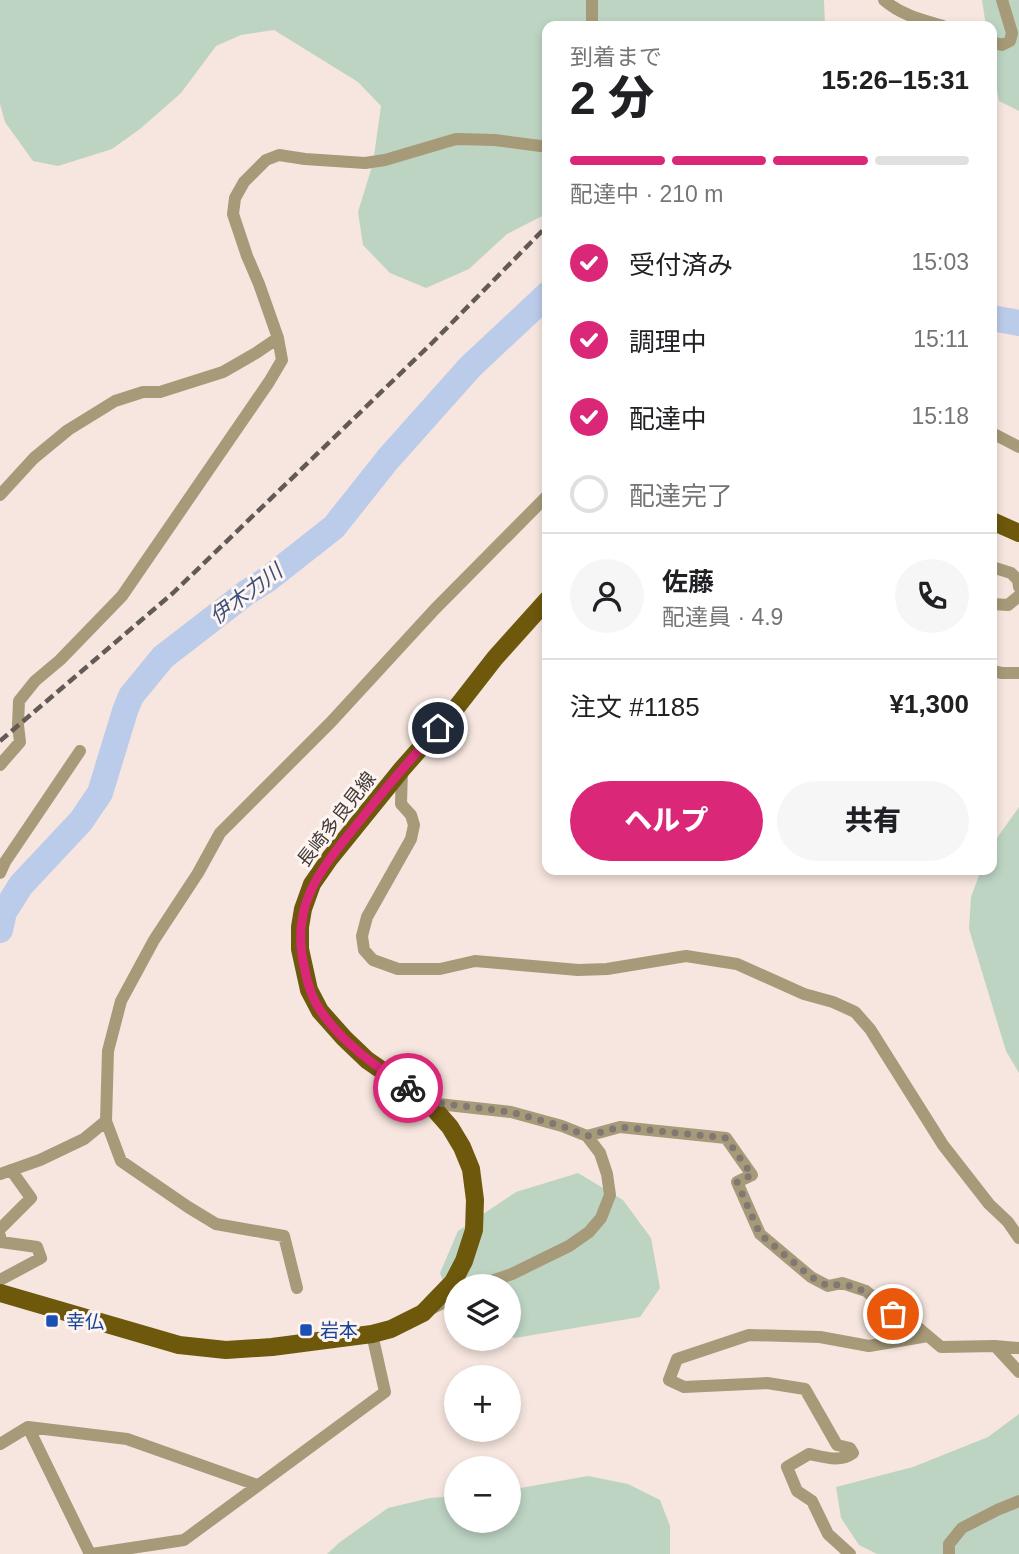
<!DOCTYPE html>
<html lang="ja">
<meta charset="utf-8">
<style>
:root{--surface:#fff;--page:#f6f6f6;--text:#202124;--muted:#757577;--line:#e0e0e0;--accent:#db2777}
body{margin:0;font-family:Arial,"Noto Sans JP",sans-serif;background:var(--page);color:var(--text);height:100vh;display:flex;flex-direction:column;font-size:26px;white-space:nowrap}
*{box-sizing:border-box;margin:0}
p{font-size:23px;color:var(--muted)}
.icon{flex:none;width:38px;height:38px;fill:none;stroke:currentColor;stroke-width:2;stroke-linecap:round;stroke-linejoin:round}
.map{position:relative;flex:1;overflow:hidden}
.sheet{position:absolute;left:542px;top:21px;width:455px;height:854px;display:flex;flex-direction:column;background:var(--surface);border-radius:14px;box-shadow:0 4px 10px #0003}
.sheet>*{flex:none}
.buttons{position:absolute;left:444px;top:1274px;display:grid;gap:14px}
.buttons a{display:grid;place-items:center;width:77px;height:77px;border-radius:50%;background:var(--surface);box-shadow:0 4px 10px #0003;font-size:35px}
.pin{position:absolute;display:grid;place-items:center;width:60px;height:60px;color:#fff;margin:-30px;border:4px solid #fff;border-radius:50%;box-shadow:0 2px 7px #0007}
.courier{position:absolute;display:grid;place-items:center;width:70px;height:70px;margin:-35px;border:5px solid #db2777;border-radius:50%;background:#fff;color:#222;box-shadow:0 2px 9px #0007}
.head em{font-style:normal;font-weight:800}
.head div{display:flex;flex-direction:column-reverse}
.head{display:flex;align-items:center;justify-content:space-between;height:119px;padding:0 28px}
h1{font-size:46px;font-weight:800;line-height:52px}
.bar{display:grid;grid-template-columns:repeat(4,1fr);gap:10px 7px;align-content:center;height:84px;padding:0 28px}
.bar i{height:9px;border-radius:5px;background:var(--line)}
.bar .on{background:var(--accent)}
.bar p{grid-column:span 4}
.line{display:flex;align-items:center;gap:18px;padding:0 28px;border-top:2px solid var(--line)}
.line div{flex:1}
.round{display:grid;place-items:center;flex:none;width:74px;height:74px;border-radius:37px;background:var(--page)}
ol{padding:0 28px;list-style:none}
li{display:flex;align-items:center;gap:21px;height:77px}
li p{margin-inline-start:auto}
li .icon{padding:7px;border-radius:50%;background:var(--accent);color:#fff;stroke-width:4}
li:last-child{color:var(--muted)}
li i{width:38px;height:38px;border:4px solid var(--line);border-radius:50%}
.primary-button{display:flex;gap:14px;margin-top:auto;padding:14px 28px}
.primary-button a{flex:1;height:80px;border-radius:42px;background:var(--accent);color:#fff;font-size:28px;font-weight:800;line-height:80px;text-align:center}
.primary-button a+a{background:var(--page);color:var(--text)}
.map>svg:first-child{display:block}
.green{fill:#bdd4c3}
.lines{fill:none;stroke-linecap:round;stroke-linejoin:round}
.river{stroke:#bbcbea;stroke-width:26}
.minor{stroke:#a69a79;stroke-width:12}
.primary{stroke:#6d580c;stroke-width:18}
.rail{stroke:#635a57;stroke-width:4.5;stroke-dasharray:10 5;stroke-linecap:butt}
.done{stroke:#817773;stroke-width:7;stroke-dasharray:0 12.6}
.route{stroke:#db2777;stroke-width:9}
.transit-dot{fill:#1a4fb4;stroke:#fef4f0;stroke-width:2.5}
.labels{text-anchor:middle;stroke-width:6;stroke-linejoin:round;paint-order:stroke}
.street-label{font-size:19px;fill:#423b39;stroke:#fef4f0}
.transit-label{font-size:19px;fill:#164399;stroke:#fef4f0;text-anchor:start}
.water-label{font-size:21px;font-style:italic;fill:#3b4f7a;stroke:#fef4f0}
</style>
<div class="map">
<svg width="1019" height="1554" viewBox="0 0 1019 1554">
<rect width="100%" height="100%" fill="#f6e6df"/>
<!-- green -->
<path class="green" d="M 0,0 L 824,0 L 825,26 L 548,26 L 548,213 L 507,234 L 469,269 L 426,288 L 390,273 L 363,245 L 358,212 L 373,163 L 381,106 L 358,82 L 274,30 L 241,35 L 216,46 L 181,93 L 140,129 L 112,149 L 58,166 L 33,161 L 5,122 L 0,104 Z
M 982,0 L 1019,0 L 1019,111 L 999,101 L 992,63 L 992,26 L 986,26 Z
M 1019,807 L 1019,1073 L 1006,1051 L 969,929 L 971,897 L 981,870 L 992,870 L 992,845 Z
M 578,1173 L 623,1200 L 651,1238 L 660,1288 L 640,1317 L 515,1338 L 509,1336 L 509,1286 L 457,1286 L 457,1315 L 455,1314 L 440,1273 L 458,1231 L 516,1192 Z
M 1019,1414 L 1019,1554 L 877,1554 L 859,1545 L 841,1518 L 836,1487 L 913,1467 L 988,1437 Z
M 588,1476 L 628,1484 L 660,1500 L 670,1526 L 670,1554 L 327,1554 L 340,1542 L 388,1508 L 430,1498 L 457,1496 L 457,1521 L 509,1521 L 509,1490 Z"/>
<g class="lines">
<!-- river -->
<path class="river" d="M 992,318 L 1019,323
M 0,930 L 4,912 L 21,885 L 81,821 L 100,793 L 125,711 L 131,696 L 163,657 L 246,593 L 268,579 L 334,527 L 388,459 L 470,367 L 548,294"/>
<!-- minor -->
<path class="minor" d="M 592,0 L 592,26
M 884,0 C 901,15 922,20 943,26
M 992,42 L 1002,45 L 1010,41 L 1012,33 L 1002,0
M 992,433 L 1019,447
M 0,495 L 34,458 L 68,430 L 115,401 L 143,392 L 160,392 L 223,372 L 256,353 L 278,338
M 992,567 L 1011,573 L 1018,580 L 1019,587
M 992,604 L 1008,605 L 1019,596
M 992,671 L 1002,673 L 1019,673
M 0,765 L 20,742 L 18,725 L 19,701 L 35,681 L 60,660 L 122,596 L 269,382 L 282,360 L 278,338 L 259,284 L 247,256 L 233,214 L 235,198 L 244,182 L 266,160 L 279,155 L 305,159 L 365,163 L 385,160 L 456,139 L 495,140 L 548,147
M 402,769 L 401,804 L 411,815 L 414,825 L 411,839 L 367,917 L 362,936 L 364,950 L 373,960 L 398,969 L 440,969 L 475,961 L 578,970 L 607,969 L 686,956 L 737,964 L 804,994 L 833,1002 L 855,1012 L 870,1029 L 943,1145 L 989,1204 L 1008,1222 L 1019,1238
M 0,873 L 5,862 L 80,751
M 429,1103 L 511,1112 L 562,1126 L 587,1136 L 600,1153 L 607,1174 L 610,1195 L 601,1218 L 589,1232 L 569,1246 L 512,1274 L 476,1286
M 106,1121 L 121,1161 L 188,1207 L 216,1224 L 284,1236 L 297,1288
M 587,1136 L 620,1127 L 726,1138 L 752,1175 L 737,1182 L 760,1234 L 811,1277 L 828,1286 L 842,1283 L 866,1291 L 893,1314 L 902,1314 L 941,1347 L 995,1346 L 1019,1348
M 0,1174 L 40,1160 L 84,1139 L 106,1121 L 108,1051 L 121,1001 L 154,940 L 198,873 L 220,833 L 331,722 L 435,609 L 548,495
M 0,1229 L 31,1198 L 11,1170
M 0,1236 L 1,1242 L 37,1247 L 41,1258 L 0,1280
M 433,1308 L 457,1296
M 995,1346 L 1019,1372
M 0,1444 L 28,1427
M 90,1554 L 28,1427 L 127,1439 L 257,1485
M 92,1554 L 184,1540 L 385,1392 L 372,1334
M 850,1554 L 828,1534 L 812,1501 L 797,1491 L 787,1467 L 809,1454 C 824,1457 840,1463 853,1453 L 850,1448 L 837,1445 L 805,1389 L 767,1383 L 684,1387 L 669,1380 L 677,1359 L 749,1335 L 820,1337 L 869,1346 L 928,1336
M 949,1554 L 949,1544 L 962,1528 L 997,1510 L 1019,1501"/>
<!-- primary -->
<path class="primary" d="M 992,521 L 1019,533
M 0,1293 L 179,1345 L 226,1350 L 272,1347 L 372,1334 L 391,1329 L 423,1313 L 453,1282 L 464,1261 L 474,1230 L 475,1200 L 471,1169 L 462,1147 L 450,1127 L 429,1103 L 367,1060 L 344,1038 L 320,1011 L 309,990 L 300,949 L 300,927 L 303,909 L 312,884 L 330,858 L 402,769 L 456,708 L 495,658 L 548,599"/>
<!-- rail -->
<path class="rail" d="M 0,741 L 173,593 L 432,343 L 548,225"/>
</g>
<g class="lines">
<!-- done -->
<path class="done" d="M 408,1088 L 429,1102 L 511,1112 L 562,1126 L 587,1136 L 620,1127 L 726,1138 L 752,1175 L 737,1182 L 760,1234 L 811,1277 L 828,1286 C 857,1280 872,1297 893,1314"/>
<!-- route -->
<path class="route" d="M 408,1088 C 376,1066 342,1043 320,1010 C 311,997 307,982 304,966 C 289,901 325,865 362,818 C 386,787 412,758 438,728"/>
</g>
<!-- markers -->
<g class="transit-dot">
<rect x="45" y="1314" width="14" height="14" rx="3.5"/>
<rect x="299" y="1323" width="14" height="14" rx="3.5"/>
</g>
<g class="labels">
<!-- street labels -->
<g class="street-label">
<text transform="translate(336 819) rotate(-52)" y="7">長崎多良見線</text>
</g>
<!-- transit labels -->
<g class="transit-label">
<text x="66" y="1328">幸仏</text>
<text x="320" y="1337">岩本</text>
</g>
<!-- water labels -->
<g class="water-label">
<text transform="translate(246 594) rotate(-37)" y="7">伊木力川</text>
</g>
</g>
</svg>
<div class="buttons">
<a><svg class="icon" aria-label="layers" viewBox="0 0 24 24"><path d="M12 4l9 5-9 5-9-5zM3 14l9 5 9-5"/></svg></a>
<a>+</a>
<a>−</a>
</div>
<div class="pin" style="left:893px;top:1314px;background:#ea580c"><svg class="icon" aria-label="bag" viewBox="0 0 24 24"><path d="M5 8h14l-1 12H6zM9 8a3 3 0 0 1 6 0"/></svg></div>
<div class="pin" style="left:438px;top:728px;background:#1f2937"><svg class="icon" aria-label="home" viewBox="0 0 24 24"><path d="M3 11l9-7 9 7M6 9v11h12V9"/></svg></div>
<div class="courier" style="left:408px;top:1088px"><svg class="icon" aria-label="bike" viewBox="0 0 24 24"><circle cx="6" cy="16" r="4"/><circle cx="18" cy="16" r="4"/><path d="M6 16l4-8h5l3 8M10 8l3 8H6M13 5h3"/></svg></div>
<section class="sheet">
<div class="head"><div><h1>2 分</h1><p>到着まで</p></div><em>15:26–15:31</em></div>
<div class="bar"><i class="on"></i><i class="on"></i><i class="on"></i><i></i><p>配達中 · 210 m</p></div>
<ol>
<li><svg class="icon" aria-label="check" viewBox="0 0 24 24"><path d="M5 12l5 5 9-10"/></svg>受付済み<p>15:03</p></li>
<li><svg class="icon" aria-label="check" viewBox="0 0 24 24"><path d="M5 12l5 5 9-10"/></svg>調理中<p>15:11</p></li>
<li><svg class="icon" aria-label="check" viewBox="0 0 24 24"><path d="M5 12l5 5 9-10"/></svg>配達中<p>15:18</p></li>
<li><i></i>配達完了</li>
</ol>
<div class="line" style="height:126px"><a class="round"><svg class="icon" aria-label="person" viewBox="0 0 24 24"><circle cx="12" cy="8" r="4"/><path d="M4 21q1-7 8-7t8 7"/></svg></a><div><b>佐藤</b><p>配達員 · 4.9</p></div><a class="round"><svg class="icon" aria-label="phone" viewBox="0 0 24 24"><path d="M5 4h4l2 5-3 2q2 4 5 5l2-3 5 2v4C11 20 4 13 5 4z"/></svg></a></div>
<div class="line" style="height:91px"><div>注文 #1185</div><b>¥1,300</b></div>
<div class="primary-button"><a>ヘルプ</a><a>共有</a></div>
</section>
</div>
